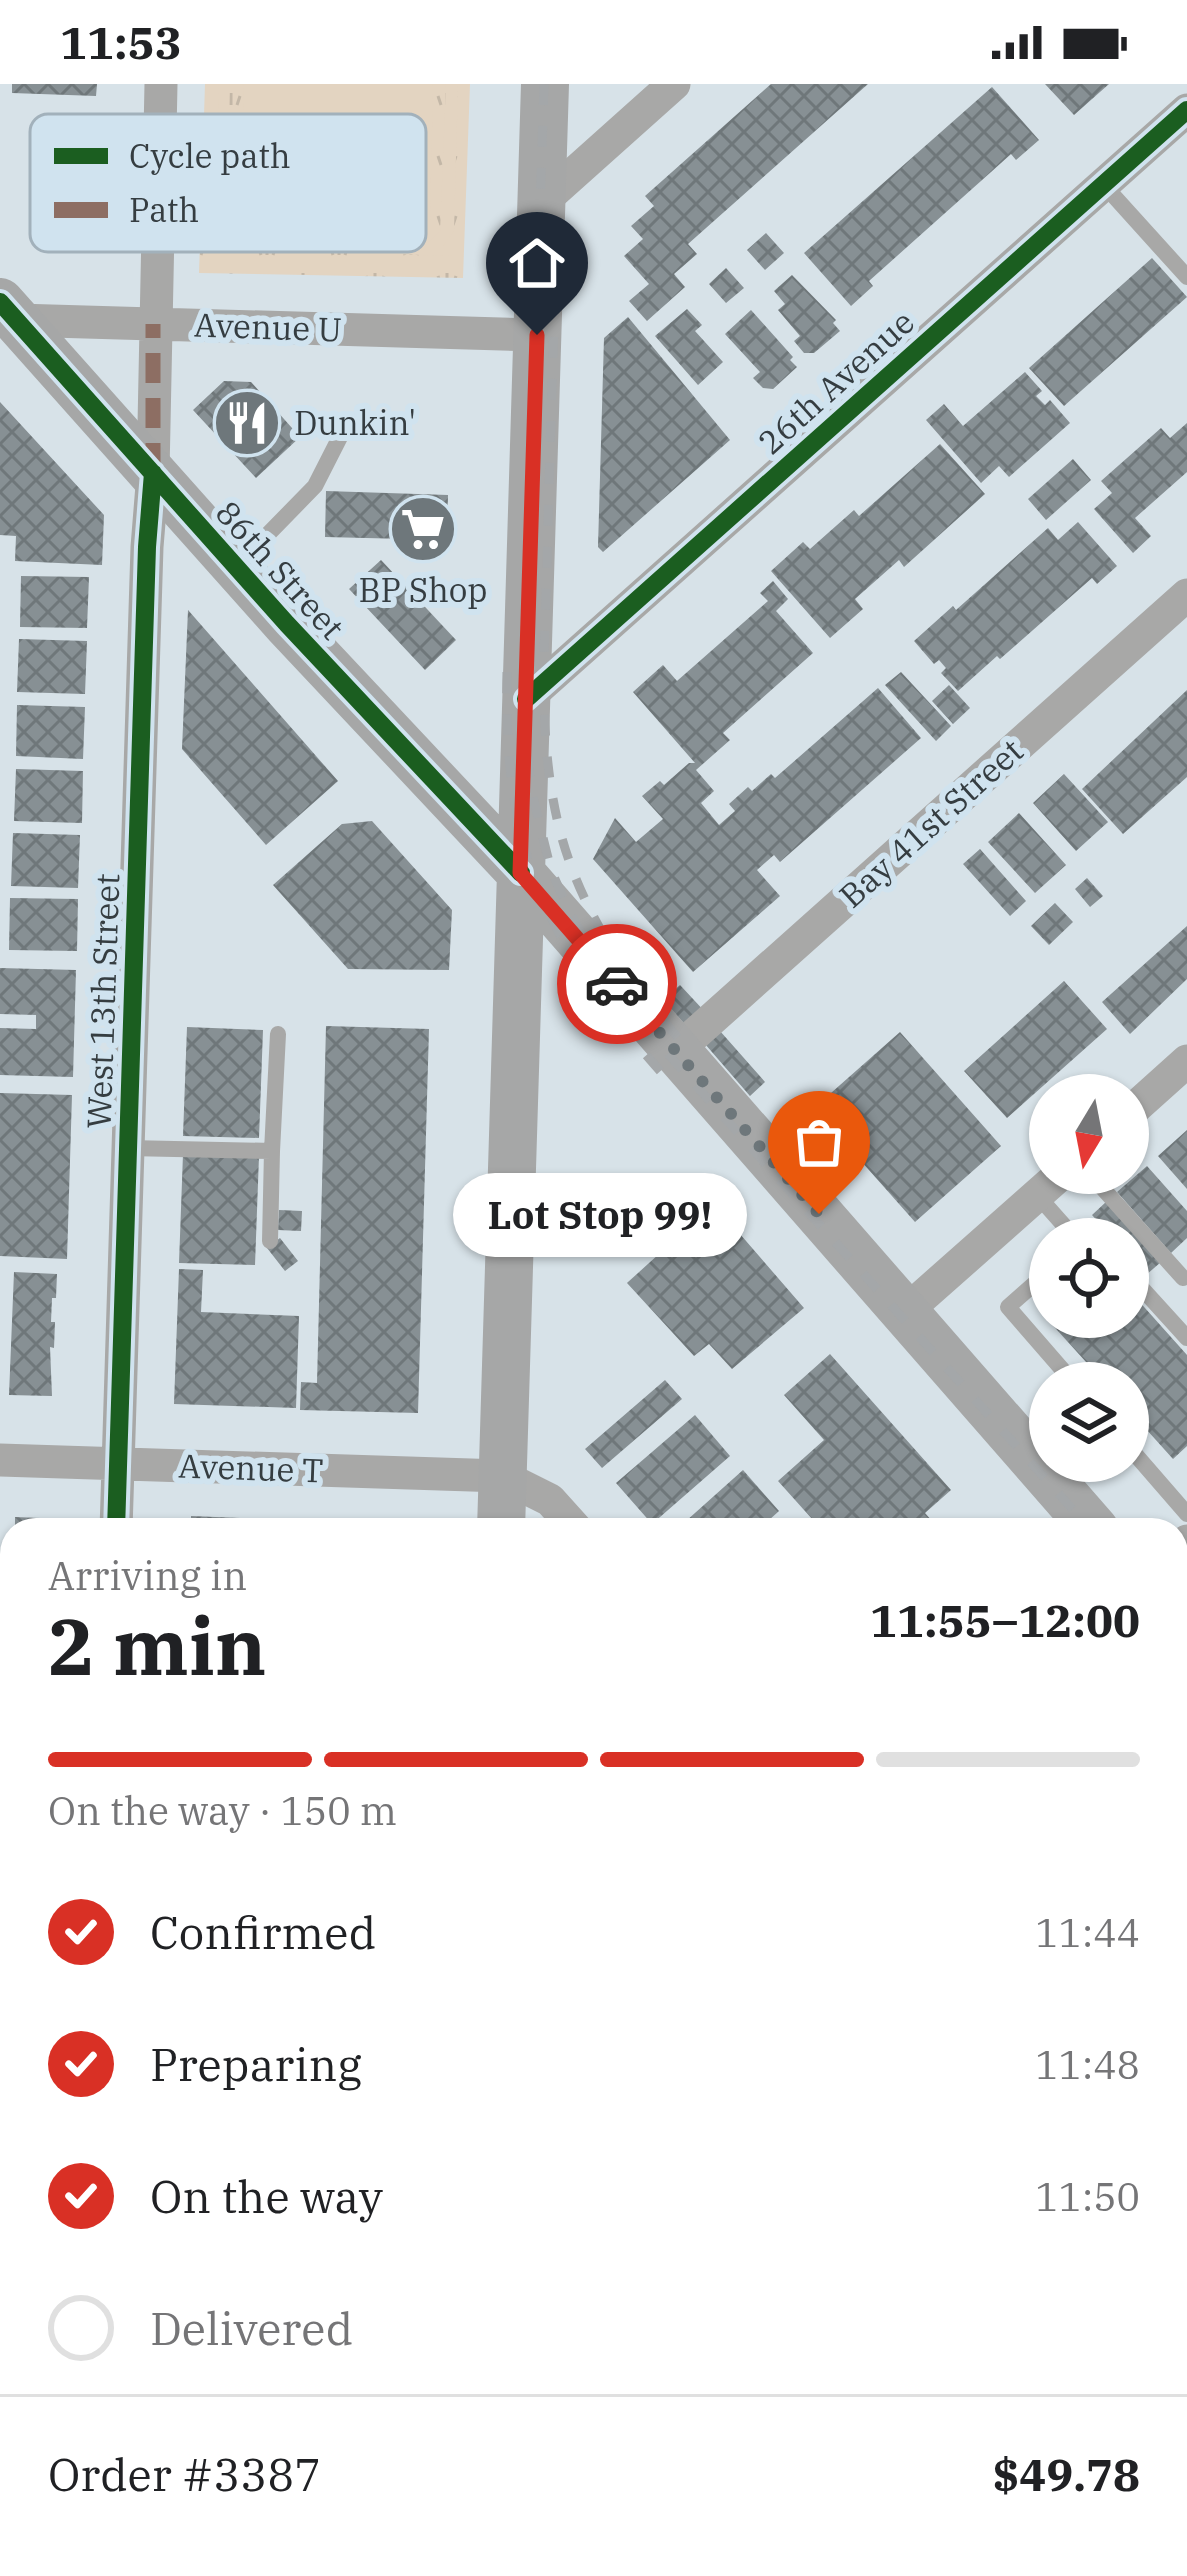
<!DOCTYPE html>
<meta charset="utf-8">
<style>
:root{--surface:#fff;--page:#f6f6f6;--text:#202124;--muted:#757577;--line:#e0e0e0;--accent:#d93025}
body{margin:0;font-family:"IBM Plex Serif",serif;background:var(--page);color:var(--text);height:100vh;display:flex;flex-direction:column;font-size:45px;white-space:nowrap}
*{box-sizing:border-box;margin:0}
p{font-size:39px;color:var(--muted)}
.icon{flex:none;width:66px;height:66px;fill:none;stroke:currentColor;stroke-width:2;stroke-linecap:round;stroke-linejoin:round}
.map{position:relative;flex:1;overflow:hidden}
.sheet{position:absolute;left:0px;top:1434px;width:1188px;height:1059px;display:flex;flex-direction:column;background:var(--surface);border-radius:36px 36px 0 0;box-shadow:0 3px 9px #0004}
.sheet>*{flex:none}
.needle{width:78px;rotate:190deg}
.buttons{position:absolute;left:1029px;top:990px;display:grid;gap:24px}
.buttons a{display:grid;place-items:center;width:120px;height:120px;border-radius:50%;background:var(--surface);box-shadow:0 3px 9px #0004;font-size:60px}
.pin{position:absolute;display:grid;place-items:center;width:102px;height:102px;color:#fff;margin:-123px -51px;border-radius:50% 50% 50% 0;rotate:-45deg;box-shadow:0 0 12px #0007}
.pin .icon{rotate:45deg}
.courier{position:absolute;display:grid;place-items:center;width:120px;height:120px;margin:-60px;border:9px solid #d93025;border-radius:50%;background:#fff;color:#222;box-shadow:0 3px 15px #0007}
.bubble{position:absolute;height:84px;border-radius:42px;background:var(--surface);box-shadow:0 3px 9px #0004;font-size:39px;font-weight:700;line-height:84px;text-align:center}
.headline em{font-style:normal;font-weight:700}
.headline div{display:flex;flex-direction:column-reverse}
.headline{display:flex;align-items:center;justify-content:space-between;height:204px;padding:0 48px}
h1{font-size:78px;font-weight:700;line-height:90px}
.bar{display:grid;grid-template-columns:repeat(4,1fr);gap:18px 12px;align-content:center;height:144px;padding:0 48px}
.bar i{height:15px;border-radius:9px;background:var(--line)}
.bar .selected{background:var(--accent)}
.bar p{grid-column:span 4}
.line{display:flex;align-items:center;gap:30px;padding:0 48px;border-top:3px solid var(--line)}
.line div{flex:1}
ol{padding:0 48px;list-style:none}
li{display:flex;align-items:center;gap:36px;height:132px}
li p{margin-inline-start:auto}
li .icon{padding:12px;border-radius:50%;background:var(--accent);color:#fff;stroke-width:4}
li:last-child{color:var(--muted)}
li i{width:66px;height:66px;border:6px solid var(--line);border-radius:50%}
.status{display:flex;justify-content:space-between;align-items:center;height:84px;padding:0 60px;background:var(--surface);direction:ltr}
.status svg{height:33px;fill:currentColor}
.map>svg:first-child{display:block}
.park{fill:url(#park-tufts)}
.pitch{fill:#e3d4c1}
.building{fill:url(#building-cross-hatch)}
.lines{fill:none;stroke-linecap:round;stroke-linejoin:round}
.lane{stroke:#a8a8a7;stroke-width:16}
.street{stroke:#a8a8a7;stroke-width:33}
.secondary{stroke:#a6a7a7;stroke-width:48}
.rail{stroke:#a4a7a9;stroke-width:9;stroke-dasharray:21 21;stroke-linecap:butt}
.quiet{stroke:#8d6e63;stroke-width:15;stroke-dasharray:30 15;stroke-linecap:butt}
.cycleway-casing{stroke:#d0e3ef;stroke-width:26}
.cycleway{stroke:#1b5e20;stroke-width:18}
.done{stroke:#6e777b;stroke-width:12;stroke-dasharray:0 21.6}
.route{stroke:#d93025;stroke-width:15}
.labels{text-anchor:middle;stroke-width:12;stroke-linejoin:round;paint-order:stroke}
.street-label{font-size:33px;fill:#353d41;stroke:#d0e3ef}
.poi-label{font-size:33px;fill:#353d41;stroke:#d0e3ef;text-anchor:start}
.key{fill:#d0e3ef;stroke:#a2b1bb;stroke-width:3}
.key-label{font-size:33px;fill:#353d41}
</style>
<div class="status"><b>11:53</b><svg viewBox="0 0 49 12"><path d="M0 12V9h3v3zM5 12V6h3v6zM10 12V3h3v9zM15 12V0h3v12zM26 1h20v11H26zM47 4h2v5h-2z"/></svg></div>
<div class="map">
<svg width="1187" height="2492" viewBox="0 0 1187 2492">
<defs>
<pattern id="park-tufts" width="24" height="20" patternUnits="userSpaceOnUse" patternTransform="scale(3)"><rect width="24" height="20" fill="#e3d4c1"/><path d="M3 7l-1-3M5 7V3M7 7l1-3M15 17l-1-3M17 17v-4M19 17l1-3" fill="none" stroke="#c3b7a7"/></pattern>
<pattern id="building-cross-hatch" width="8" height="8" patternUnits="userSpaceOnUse" patternTransform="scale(3)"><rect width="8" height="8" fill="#879094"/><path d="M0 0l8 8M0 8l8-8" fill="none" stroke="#6f777a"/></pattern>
</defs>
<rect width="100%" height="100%" fill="#d7e2e8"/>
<!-- park -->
<path class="park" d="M 205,0 L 470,0 L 463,194 L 199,189 Z"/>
<!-- pitch -->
<path class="pitch" d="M 219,0 L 230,0 L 225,132 L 237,152 L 248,156 L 419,161 L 430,157 L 440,147 L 446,0 L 458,0 L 454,147 L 443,162 L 452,162 L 452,172 L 243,165 C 225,161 217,147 215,129 Z
M 244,0 L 433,0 L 430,137 L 240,132 Z"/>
<!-- building -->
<path class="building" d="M 12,0 L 97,0 L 96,12 L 12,9 Z
M 771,0 L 868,0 L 688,160 L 697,170 L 674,190 L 685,203 L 647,237 L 629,217 L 649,200 L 624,172 L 643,155 L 631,142 L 654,122 L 645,112 Z
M 1045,0 L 1109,0 L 1074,31 Z
M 992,3 L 1039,56 L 1016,76 L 1011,70 L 991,88 L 869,197 L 873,202 L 851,222 L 804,169 Z
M 766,149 L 784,169 L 765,186 L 747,166 Z
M 1152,174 L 1187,213 L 1064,322 L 1029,284 Z
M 726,184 L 744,204 L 726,219 L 709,200 Z
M 792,191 L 836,236 L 833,239 L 840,247 L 814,269 L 804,269 L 794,257 L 800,252 L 778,226 L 785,220 L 774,207 Z
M 687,225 L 702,241 L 695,247 L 723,278 L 698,301 L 655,252 Z
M 751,226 L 793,273 L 790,276 L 797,283 L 773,305 L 763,304 L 753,294 L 760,288 L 725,250 Z
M 628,233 L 730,356 L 603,468 L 598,463 L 604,254 Z
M 1025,288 L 1042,307 L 1036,312 L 1045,321 L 1050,316 L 1070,339 L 1009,393 L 999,382 L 981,399 L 926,336 L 944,320 L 963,342 Z
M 224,297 L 251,298 L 300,353 L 256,394 L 193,326 Z
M 0,318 L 104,431 L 102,481 L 15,477 L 16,452 L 0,451 Z
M 1187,339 L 1187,388 L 1135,434 L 1151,452 L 1133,469 L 1094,425 L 1112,409 L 1101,397 L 1161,344 L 1170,354 Z
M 940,360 L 985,410 L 904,483 L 899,476 L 855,515 L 863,525 L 830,554 L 771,487 L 803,458 L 810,465 L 854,426 L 859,432 Z
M 1073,375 L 1091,396 L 1046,436 L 1028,415 Z
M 326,407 L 448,411 L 447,456 L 325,453 Z
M 1078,438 L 1117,482 L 1097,500 L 1092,494 L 1000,575 L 997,572 L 958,607 L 941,589 L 946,584 L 939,576 L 934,580 L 914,557 L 953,522 L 956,526 L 1048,444 L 1058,456 Z
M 381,476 L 456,556 L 425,586 L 349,505 Z
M 21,492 L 89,493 L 87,544 L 20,543 Z
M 773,497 L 788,515 L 776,527 L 813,569 L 723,649 L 730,656 L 696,686 L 714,707 L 701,719 L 719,741 L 735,727 L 729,720 L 748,703 L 752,707 L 771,690 L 775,694 L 878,604 L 921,654 L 780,778 L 774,771 L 757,786 L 780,812 L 693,888 L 593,775 L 615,734 L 636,758 L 663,735 L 642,712 L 660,697 L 664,701 L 689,679 L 695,679 L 633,608 L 663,581 L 677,597 L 768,517 L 760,509 Z
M 188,526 L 338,697 L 266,761 L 182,665 Z
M 19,555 L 87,557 L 85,610 L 17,608 Z
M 901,588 L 951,642 L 936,657 L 885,601 Z
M 949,601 L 970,624 L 953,640 L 932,617 Z
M 1187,606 L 1187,693 L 1123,750 L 1082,705 Z
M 17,621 L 85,623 L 83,675 L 16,672 Z
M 16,685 L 83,687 L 82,739 L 14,737 Z
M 1064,690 L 1108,738 L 1076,767 L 1033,719 Z
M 1019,729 L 1066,781 L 1035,809 L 988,758 Z
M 372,737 L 452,826 L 449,886 L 348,885 L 273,801 L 342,740 Z
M 13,749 L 80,751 L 78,804 L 11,802 Z
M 980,765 L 1026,817 L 1010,832 L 963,780 Z
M 1087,794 L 1103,812 L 1090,823 L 1075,805 Z
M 10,814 L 78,815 L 77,867 L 9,866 Z
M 1055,819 L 1073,838 L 1049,861 L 1031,842 Z
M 1187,842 L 1187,895 L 1130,950 L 1102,918 Z
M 0,884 L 76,886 L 73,993 L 0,991 L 0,944 L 36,945 L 36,931 L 0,930 Z
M 1064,897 L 1107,945 L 1007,1034 L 964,987 Z
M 680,901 L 707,930 L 689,945 L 663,916 Z
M 326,942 L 429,945 L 418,1329 L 300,1326 L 301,1298 L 317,1299 Z
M 187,943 L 263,946 L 259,1054 L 183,1052 Z
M 720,947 L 765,998 L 750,1012 L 705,960 Z
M 900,948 L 1001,1062 L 915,1138 L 814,1024 Z
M 0,1009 L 72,1011 L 67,1175 L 0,1172 Z
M 1187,1046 L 1187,1105 L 1158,1072 Z
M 183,1070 L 259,1072 L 255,1181 L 179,1179 Z
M 1147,1082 L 1187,1127 L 1187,1154 L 1171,1169 L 1117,1108 Z
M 1107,1117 L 1161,1178 L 1146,1191 L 1128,1171 L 1128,1155 L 1114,1155 L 1092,1131 Z
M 714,1120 L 804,1224 L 732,1285 L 709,1260 L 694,1272 L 627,1199 Z
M 279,1126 L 302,1127 L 301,1147 L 278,1146 Z
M 280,1154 L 298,1177 L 285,1187 L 267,1164 Z
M 179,1185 L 203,1186 L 201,1228 L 299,1232 L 296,1324 L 174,1320 Z
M 14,1188 L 57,1190 L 56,1214 L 52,1214 L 51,1238 L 55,1238 L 54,1264 L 50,1263 L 52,1312 L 9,1311 Z
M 1128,1205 L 1187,1271 L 1187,1362 L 1173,1375 L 1128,1325 L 1128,1299 L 1105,1299 L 1039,1226 L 1050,1216 L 1050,1233 L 1128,1233 Z
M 830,1270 L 951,1406 L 925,1429 L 940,1446 L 822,1446 L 778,1397 L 824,1356 L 784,1311 Z
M 665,1296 L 682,1315 L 602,1384 L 585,1365 Z
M 695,1331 L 730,1372 L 652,1440 L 616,1399 Z
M 743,1386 L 779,1427 L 758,1446 L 676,1446 Z
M 191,1432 L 240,1434 L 240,1446 L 191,1446 Z
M 15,1433 L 65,1435 L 64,1446 L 15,1446 Z
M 307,1437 L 416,1440 L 416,1446 L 307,1446 Z
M 1187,1761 L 1187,1843 L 1176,1830 L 1176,1771 Z
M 1187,1978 L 1187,2043 L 1176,2030 L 1176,1987 Z
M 1187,2192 L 1187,2226 L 1176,2236 L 1176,2195 L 1180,2199 Z
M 1187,2242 L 1187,2318 L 1176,2327 L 1176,2251 Z
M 0,2429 L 12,2430 L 12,2481 L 36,2481 L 35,2492 L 0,2492 Z
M 1182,2431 L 1187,2436 L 1187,2490 L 1115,2492 L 1128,2481 L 1176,2481 L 1176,2436 Z
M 143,2481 L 225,2481 L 224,2488 L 216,2488 L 215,2492 L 142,2492 Z
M 266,2481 L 336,2481 L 335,2486 L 347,2486 L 347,2481 L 383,2481 L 383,2492 L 266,2492 Z
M 647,2481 L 715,2481 L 703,2492 L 657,2492 Z
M 834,2481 L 889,2481 L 877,2492 L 844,2492 Z
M 908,2481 L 955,2481 L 964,2492 L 896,2492 Z"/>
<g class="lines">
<!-- lane -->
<path class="lane" d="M 1103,100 L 1187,193
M 237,482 L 315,402 L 342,349
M 128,1064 L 272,1067 L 270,1157
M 272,1067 L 278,950
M 1089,1089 L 1183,1194
M 1037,1111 L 1076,1155
M 1086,1155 L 1092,1150 L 1097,1155
M 1050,1186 L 1008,1223 L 1074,1299
M 1128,1189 L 1187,1254
M 1128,1362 L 1187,1430
M 1176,1718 L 1187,1708"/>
<!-- street -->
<path class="street" d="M 542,118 L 674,0
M 17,236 L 537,251
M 526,615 L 1187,26
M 676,967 L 1187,511
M 1128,1030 L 1187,977
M 905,1228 L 1062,1089
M 0,1376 L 502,1392 L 550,1416 L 577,1446
M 116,1446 L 147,463 L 153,389 L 161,0
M 1176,1466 L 1187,1457
M 1176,2113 L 1187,2126
M 544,2481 L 553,2492
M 1026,2481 L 1035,2492
M 83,2492 L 84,2481"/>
<!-- secondary -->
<path class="secondary" d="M 0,218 L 287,540 L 521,789 L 1095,1446
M 501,1446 L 545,0
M 1176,1538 L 1187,1550
M 468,2492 L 468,2481"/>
<!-- rail -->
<path class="rail" d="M 544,0 L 525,595 L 530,701 L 551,786 L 570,829 L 598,879 L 661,962 L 1091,1446
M 555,211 C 552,302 549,393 547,484 C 544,571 538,662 560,747 C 581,828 632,903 688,965
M 507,588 C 503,766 544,856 661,988
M 1176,1516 L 1187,1528
M 1176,1542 L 1187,1554
M 1176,1568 L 1187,1580"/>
<!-- quiet -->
<path class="quiet" d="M 153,389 L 153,240"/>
<!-- cycleway casing -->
<g class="cycleway-casing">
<path id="cycleway" d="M 0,218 L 287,540 L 521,789
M 526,615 L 1187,26
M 116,1446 L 147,463 L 153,389"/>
</g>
<!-- cycleway -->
<use href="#cycleway" class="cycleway"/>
</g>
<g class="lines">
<!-- done -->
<path class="done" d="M 617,900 L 819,1130"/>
<!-- route -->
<path class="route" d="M 537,251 L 520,789 L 617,900"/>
</g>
<!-- icons -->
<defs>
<g id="restaurant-disc" transform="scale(3.45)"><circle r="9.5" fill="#6e777b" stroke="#d0e3ef"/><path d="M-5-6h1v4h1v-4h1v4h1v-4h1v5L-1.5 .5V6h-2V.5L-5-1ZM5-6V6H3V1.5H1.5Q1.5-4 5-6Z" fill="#fff"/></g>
<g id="supermarket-disc" transform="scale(3.45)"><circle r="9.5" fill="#6e777b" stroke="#d0e3ef"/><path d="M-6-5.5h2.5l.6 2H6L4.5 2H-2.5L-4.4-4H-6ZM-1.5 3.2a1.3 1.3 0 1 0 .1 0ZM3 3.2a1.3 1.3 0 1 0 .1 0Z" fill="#fff"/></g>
</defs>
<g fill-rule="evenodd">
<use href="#restaurant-disc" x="247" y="339"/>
<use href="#supermarket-disc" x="423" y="445"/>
</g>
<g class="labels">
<!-- street labels -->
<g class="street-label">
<text transform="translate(268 243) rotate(2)" y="12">Avenue U</text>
<text transform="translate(836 298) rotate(-42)" y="12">26th Avenue</text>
<text transform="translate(280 486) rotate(48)" y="12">86th Street</text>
<text transform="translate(931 739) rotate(-42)" y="12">Bay 41st Street</text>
<text transform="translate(103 917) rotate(-88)" y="12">West 13th Street</text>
<text transform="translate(251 1384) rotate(2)" y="12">Avenue T</text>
</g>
<!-- poi labels -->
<g class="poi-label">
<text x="294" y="351">Dunkin'</text>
<text x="423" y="518" text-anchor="middle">BP Shop</text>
</g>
</g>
<!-- legend -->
<rect x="30" y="30" width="396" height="138" rx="18" class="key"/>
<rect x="54" y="64" width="54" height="16" fill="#1b5e20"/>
<rect x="54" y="118" width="54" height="16" fill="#8d6e63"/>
<g class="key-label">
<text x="129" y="84">Cycle path</text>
<text x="129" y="138">Path</text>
</g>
</svg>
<div class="buttons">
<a><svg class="needle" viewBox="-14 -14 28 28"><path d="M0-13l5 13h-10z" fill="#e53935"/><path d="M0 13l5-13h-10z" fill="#757577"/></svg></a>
<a><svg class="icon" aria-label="locate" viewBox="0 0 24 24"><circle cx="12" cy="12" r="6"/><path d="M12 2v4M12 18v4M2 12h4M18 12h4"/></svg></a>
<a><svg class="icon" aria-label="layers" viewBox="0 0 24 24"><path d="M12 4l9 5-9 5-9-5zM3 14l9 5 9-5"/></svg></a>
</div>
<div class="pin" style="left:819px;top:1130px;background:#ea580c"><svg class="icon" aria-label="bag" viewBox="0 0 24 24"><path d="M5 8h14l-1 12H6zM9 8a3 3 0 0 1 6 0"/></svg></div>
<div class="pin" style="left:537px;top:251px;background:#1f2937"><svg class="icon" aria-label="home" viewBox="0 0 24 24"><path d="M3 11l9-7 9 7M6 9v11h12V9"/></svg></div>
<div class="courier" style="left:617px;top:900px"><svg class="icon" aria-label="car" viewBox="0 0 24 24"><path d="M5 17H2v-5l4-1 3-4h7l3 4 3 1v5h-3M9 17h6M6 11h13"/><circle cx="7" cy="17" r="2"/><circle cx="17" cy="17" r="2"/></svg></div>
<div class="bubble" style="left:453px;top:1089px;width:294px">Lot Stop 99!</div>
<section class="sheet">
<div class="headline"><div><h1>2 min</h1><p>Arriving in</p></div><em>11:55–12:00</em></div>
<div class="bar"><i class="selected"></i><i class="selected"></i><i class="selected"></i><i></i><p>On the way · 150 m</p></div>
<ol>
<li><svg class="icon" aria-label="check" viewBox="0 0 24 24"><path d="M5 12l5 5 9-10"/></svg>Confirmed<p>11:44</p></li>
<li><svg class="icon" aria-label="check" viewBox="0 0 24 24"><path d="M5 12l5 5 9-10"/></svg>Preparing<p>11:48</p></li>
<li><svg class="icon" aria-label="check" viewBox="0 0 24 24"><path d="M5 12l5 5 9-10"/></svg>On the way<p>11:50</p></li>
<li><i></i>Delivered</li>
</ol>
<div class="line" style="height:156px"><div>Order #3387</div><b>$49.78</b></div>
</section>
</div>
